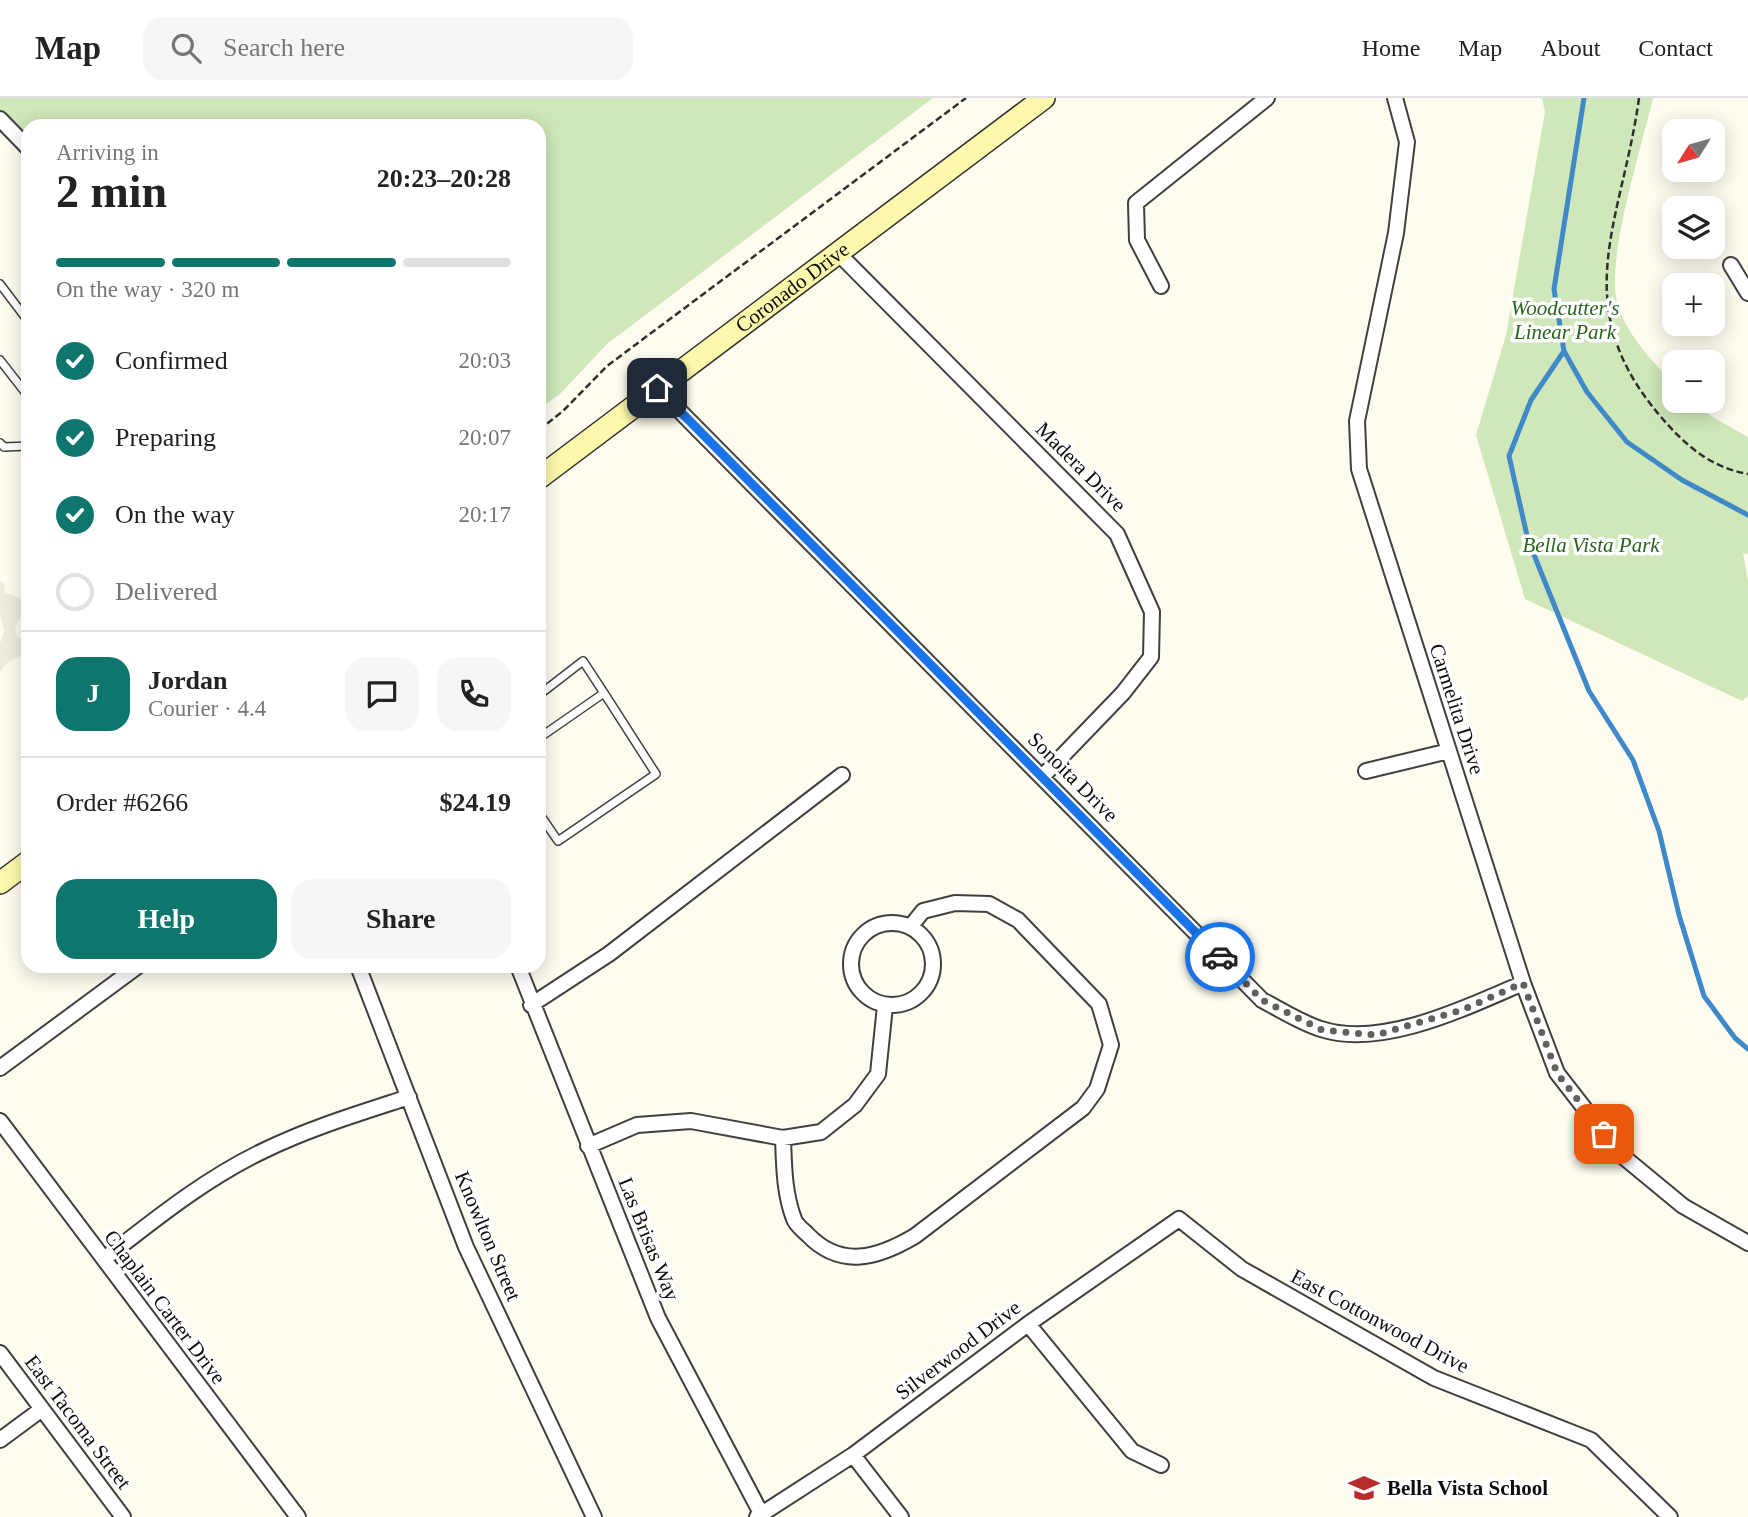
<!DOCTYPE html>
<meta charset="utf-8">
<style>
:root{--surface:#fff;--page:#f6f6f6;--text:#222;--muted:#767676;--line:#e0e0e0;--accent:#0f766e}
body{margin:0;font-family:Georgia,serif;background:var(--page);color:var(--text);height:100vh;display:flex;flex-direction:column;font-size:26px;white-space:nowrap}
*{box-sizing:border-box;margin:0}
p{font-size:23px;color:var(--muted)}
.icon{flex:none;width:38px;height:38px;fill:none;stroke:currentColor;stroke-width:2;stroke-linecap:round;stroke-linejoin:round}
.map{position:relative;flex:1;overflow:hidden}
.panel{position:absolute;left:21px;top:21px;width:525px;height:854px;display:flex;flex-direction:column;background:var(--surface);border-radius:21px;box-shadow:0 4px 18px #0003}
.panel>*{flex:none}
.needle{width:46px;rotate:233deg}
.controls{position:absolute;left:1662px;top:21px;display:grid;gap:14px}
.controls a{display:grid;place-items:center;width:63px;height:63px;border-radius:14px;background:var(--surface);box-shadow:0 4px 18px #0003;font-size:35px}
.pin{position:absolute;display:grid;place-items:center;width:60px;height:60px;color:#fff;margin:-30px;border-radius:14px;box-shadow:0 4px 10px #0006}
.courier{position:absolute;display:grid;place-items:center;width:70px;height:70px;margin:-35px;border:5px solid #1a73e8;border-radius:50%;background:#fff;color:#222;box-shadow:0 2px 9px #0007}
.head em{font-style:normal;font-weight:600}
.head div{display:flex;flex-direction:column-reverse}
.head{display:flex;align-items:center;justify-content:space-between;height:119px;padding:0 35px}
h1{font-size:46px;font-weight:600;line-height:52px}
.bar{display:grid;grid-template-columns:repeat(4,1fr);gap:10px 7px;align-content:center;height:84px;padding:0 35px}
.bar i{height:9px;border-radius:5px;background:var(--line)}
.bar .current{background:var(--accent)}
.bar p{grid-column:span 4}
.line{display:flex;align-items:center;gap:18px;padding:0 35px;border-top:2px solid var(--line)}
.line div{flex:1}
.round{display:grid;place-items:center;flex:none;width:74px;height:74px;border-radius:21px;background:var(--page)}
ol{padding:0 35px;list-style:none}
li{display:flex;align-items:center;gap:21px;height:77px}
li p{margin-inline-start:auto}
li .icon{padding:7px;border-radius:50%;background:var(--accent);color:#fff;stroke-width:4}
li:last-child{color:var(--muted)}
li i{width:38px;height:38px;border:4px solid var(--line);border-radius:50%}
.cta{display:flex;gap:14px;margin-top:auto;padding:14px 35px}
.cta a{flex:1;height:80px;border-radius:21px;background:var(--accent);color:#fff;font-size:28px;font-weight:600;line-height:80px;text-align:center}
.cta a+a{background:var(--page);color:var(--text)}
header{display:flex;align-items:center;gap:42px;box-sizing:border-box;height:98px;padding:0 35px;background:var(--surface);border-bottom:2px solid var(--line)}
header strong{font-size:33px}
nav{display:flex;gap:38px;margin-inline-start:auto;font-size:24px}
.search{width:490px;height:63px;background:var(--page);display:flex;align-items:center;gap:18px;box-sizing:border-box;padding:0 24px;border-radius:21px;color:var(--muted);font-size:26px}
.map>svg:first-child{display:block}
.green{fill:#cfe7b9}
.plaza{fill:#eeebde}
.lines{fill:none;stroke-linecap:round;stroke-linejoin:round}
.stream{stroke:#3f89c8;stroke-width:5}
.lane-casing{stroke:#404040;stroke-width:10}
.street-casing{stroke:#404040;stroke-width:18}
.secondary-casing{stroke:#2f2f2f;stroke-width:24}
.path{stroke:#2f2f2f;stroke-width:2.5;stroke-dasharray:7 3.5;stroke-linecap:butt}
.lane{stroke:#fff;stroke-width:7}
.street{stroke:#fff;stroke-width:14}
.secondary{stroke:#fcf8ac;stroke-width:21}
.done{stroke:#61615c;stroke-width:7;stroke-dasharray:0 12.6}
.route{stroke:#1a73e8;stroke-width:9}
.labels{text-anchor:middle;stroke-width:7;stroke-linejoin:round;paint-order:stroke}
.street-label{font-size:21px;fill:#0d0d0d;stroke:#fff}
.park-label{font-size:21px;font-style:italic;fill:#2a6320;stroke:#fff}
.poi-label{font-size:21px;font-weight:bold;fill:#0d0d0d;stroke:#fff;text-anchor:start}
</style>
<header>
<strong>Map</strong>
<div class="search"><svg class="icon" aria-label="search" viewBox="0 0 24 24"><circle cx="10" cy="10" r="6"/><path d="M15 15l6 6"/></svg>Search here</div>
<nav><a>Home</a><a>Map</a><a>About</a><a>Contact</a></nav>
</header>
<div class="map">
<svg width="1748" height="1419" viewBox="0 0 1748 1419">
<rect width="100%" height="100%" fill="#fefcef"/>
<!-- green -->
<path class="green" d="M 0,0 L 933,0 L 607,246 L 560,296 L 539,311 L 539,28 L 28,28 L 28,40 L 0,12 Z
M 1542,0 L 1653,0 C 1642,48 1606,160 1617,204 C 1624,233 1653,265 1675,286 L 1675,303 L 1694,303 L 1711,318 L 1748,339 L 1748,456 L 1743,455 L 1748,483 L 1748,598 L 1742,603 L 1525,501 L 1476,337 L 1506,237 L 1545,14 Z"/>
<!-- plaza -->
<path class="plaza" d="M 0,483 L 5,486 L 4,494 L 28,503 L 28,517 L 20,520 L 15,529 L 17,539 L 28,545 L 28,554 L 7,565 L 0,574 L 0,546 L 4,533 L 0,516 Z"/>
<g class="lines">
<!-- stream -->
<path class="stream" d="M 1584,0 L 1554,191 L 1564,253 L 1587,294 L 1627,344 L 1682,382 L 1748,417
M 1564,253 L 1531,302 L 1509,358 L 1528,442 L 1589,593 L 1633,662 L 1659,733 L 1679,817 L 1704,898 L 1735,940 L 1748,951"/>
<!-- lane casing -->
<g class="lane-casing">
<path id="lane" d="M 0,186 L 28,223
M 0,262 L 28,298
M 0,345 L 4,349 L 28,348
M 539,597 L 583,563 L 604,595
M 539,640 L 604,595 L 656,676 L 558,743 L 539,715"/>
</g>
<!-- street casing -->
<g class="street-casing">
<path id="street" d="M 1395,0 L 1407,44 L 1396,135 L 1357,323 L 1359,371 L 1523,885 L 1557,975 L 1620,1056 L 1683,1108 L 1748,1145
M 0,21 L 28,50
M 838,155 L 1117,436 L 1152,514 L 1151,559 L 1123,595 L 1043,678
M 1731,167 L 1748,195
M 1161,188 L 1137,142 L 1136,105 L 1267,0
M 657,290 L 1262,902 C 1281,912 1301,925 1321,931 C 1382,951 1467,909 1523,885
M 1366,673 L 1449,653
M851 866a41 41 0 1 1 82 0a41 41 0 1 1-82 0Z
M 358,868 L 466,1149 L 594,1419
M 518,868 L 658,1220 L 763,1419
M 531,907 L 609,856 L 842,677
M 0,970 L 138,868
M 0,1023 L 298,1419
M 783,1040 C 784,1067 784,1095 794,1121 C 796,1127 803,1132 808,1137 C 841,1171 878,1160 915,1138 L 1083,1010 L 1097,991 L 1111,947 L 1099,906 L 1018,822 L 989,806 L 955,805 L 923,813 L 911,828
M 588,1048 L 637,1027 L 691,1023 L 783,1040 L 821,1034 L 855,1007 L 878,976 L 885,908
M 104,1161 C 154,1122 206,1080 263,1053 C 310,1030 360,1015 409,999
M 1028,1226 L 1132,1353 L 1161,1367
M 0,1255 L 123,1419
M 0,1342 L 42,1311
M 853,1357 L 901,1419
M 757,1419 L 853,1357 L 1028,1226 L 1179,1121 L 1242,1171 L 1434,1280 L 1591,1342 L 1670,1419"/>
</g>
<!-- secondary casing -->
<g class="secondary-casing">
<g id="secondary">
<path id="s1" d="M 539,380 L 1044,0"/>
<path d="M 0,785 L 28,764"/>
</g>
</g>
<!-- path -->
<path class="path" d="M 1639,0 C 1622,125 1565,207 1661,319 C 1686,348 1710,369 1748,376
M 539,332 L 563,313 L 607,268 L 966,0"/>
<!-- lane -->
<use href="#lane" class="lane"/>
<!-- street -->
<use href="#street" class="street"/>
<!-- secondary -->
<use href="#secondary" class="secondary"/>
</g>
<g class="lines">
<!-- done -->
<path class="done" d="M 1220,859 L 1262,902 L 1322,932 L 1376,937 L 1462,912 L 1523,885 L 1557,975 L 1604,1036"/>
<!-- route -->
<path class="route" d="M 657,290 L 1220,859"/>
</g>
<!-- icons -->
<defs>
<g id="school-bare" transform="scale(2.415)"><path d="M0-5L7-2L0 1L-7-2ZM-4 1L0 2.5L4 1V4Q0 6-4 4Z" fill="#b82c2b" stroke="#fff" stroke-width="2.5" paint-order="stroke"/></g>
</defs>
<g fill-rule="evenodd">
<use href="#school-bare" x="1364" y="1390"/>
</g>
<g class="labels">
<!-- street labels -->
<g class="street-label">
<text dy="7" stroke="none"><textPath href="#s1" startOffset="317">Coronado Drive</textPath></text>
<text transform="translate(1081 369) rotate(45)" y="7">Madera Drive</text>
<text transform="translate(1457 611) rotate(72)" y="7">Carmelita Drive</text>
<text transform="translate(1073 679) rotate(45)" y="7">Sonoita Drive</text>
<text transform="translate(488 1138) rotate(67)" y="7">Knowlton Street</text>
<text transform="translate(649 1141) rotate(68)" y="7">Las Brisas Way</text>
<text transform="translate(165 1209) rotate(53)" y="7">Chaplain Carter Drive</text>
<text transform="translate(1380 1223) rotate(28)" y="7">East Cottonwood Drive</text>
<text transform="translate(958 1252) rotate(-37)" y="7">Silverwood Drive</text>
<text transform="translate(78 1324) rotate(53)" y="7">East Tacoma Street</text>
</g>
<!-- park labels -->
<g class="park-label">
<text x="1565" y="217">Woodcutter's<tspan x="1565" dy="24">Linear Park</tspan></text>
<text x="1591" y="454">Bella Vista Park</text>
</g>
<!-- poi labels -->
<g class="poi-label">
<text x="1387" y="1397">Bella Vista School</text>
</g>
</g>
</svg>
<div class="controls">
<a><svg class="needle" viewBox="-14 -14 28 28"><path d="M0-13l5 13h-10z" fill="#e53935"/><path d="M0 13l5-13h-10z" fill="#767676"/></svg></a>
<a><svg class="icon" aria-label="layers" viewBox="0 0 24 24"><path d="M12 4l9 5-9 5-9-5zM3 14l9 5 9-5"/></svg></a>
<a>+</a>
<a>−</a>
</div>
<div class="pin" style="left:1604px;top:1036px;background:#ea580c"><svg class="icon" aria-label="bag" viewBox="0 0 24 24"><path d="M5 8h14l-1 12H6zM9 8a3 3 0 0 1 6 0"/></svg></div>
<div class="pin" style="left:657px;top:290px;background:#1f2937"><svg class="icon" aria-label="home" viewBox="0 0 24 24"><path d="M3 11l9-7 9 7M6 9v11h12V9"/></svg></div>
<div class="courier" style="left:1220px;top:859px"><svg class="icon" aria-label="car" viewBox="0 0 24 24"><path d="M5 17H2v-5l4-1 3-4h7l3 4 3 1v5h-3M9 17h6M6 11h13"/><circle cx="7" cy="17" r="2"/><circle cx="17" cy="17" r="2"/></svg></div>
<section class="panel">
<div class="head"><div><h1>2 min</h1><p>Arriving in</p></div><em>20:23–20:28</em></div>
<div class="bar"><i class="current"></i><i class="current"></i><i class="current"></i><i></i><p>On the way · 320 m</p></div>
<ol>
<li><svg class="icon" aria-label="check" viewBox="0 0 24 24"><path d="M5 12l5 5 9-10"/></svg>Confirmed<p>20:03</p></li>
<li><svg class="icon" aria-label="check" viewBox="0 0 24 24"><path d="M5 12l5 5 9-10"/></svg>Preparing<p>20:07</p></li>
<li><svg class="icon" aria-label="check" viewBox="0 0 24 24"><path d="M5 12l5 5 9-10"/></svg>On the way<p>20:17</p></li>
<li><i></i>Delivered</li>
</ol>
<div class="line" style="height:126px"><b class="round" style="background:var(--accent);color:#fff">J</b><div><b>Jordan</b><p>Courier · 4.4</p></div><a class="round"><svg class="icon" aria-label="chat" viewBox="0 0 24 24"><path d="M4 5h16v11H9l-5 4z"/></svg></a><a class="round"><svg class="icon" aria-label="phone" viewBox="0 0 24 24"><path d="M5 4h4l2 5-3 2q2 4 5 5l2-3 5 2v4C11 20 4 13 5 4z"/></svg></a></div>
<div class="line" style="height:91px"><div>Order #6266</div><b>$24.19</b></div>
<div class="cta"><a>Help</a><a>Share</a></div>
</section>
</div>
